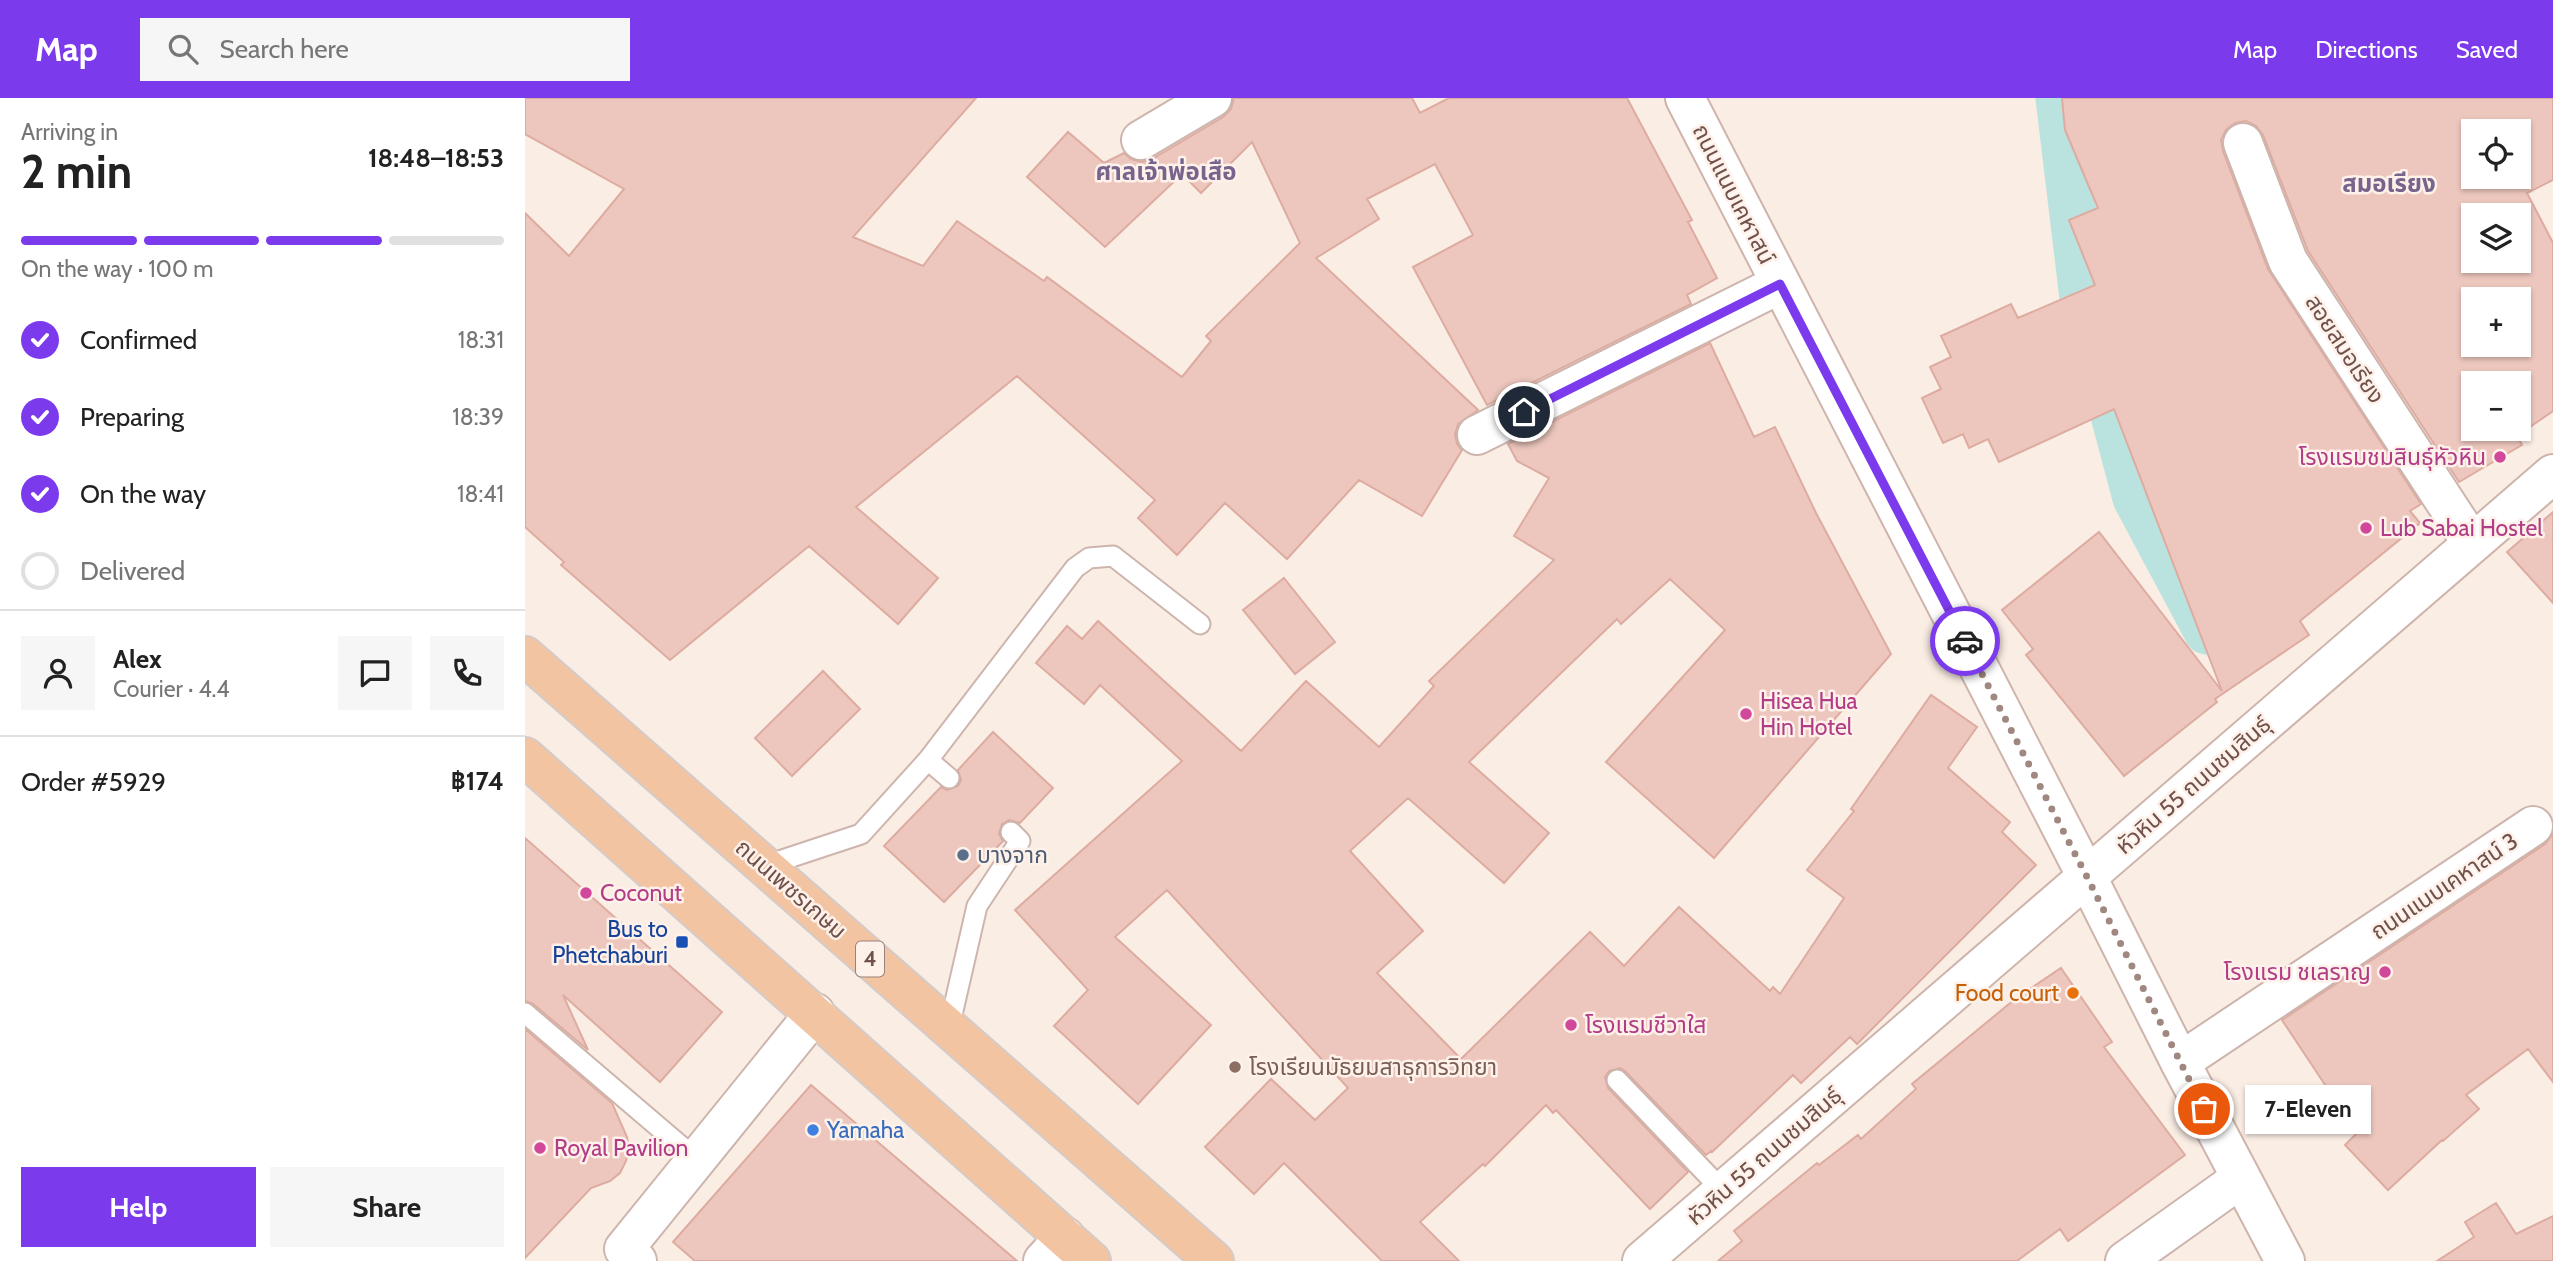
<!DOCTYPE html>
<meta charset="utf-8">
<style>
:root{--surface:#fff;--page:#f6f6f6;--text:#222;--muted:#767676;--line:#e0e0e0;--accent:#7c3aed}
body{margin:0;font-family:Cabin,"Noto Sans Thai",sans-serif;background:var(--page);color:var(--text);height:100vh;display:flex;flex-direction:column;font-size:26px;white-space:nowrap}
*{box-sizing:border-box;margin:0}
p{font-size:23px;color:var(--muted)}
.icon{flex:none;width:38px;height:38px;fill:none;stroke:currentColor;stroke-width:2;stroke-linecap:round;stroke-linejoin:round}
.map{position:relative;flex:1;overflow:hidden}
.sheet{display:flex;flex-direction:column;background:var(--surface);width:525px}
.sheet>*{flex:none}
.controls{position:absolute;left:1936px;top:21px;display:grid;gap:14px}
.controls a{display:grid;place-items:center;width:70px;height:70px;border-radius:0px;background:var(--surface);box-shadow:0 2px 5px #0004;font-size:35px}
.pin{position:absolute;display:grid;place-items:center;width:60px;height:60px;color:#fff;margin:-30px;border:4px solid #fff;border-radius:50%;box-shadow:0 2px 7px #0007}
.courier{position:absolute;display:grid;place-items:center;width:70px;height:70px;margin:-35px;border:5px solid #7c3aed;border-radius:50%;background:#fff;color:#222;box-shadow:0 2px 9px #0007}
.bubble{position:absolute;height:49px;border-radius:0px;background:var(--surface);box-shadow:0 2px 5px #0004;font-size:23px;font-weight:700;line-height:49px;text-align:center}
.overview em{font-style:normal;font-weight:700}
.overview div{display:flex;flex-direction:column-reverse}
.overview{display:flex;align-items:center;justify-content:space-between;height:119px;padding:0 21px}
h1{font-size:46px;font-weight:700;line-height:52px}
.bar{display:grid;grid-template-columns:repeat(4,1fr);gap:10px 7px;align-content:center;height:84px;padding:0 21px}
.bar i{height:9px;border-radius:5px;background:var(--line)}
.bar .on{background:var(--accent)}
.bar p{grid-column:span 4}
.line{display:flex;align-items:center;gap:18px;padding:0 21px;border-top:2px solid var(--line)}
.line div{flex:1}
.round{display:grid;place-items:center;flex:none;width:74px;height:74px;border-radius:0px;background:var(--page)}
ol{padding:0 21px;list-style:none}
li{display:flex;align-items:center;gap:21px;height:77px}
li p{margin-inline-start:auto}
li .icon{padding:7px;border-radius:50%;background:var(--accent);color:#fff;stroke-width:4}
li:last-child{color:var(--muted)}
li i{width:38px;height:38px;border:4px solid var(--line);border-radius:50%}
.primary-button{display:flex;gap:14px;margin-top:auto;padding:14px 21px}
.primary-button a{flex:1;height:80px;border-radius:0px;background:var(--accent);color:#fff;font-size:28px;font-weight:700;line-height:80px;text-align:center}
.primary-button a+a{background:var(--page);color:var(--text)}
header{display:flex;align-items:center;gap:42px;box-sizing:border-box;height:98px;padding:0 35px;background:var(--accent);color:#fff}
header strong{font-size:33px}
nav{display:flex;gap:38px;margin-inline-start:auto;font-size:24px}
.search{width:490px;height:63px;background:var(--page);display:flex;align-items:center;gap:18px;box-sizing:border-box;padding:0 24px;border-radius:0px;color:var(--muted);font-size:26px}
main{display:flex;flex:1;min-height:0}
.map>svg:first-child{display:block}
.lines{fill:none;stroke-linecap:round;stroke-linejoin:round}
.canal{stroke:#bae2df;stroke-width:47}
.building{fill:#edc7be;stroke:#deaba0;stroke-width:2;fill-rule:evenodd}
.lane-casing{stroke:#cdb5ae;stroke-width:23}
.street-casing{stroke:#cdb5ae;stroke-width:42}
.secondary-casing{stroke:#cfb4ac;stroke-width:42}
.primary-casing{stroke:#d4cbc9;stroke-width:42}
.lane{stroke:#fff;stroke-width:19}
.street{stroke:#fff;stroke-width:38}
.secondary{stroke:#fff;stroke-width:38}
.primary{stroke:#f3c4a1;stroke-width:38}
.done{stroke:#a08881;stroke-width:7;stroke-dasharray:0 12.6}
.route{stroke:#7c3aed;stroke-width:9}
.hotel-dot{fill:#d1479c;stroke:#fdf1e9;stroke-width:2.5}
.service-dot{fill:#5c6f8a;stroke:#fdf1e9;stroke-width:2.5}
.transit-dot{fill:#1a4fb4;stroke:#fdf1e9;stroke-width:2.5}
.food-dot{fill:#e8710a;stroke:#fdf1e9;stroke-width:2.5}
.education-dot{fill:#8d6e63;stroke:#fdf1e9;stroke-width:2.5}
.shop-dot{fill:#3f7fe0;stroke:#fdf1e9;stroke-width:2.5}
.labels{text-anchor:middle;stroke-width:5;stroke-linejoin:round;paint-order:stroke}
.shield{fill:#fdf1e9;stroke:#9a817b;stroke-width:2}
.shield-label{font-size:21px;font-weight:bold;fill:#70514c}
.street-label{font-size:23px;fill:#70514c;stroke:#fdf1e9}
.hotel-label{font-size:23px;fill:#b23c85;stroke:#fdf1e9;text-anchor:start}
.service-label{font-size:23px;fill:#4e5e75;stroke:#fdf1e9;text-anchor:start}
.transit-label{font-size:23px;fill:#164399;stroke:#fdf1e9;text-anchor:end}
.food-label{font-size:23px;fill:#c56008;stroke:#fdf1e9;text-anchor:end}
.education-label{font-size:23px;fill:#785e54;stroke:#fdf1e9;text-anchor:start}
.shop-label{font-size:23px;fill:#366cbe;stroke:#fdf1e9;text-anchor:start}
.neighbourhood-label{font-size:24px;font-weight:bold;fill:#77648c;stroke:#fdf1e9}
</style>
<header>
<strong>Map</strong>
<div class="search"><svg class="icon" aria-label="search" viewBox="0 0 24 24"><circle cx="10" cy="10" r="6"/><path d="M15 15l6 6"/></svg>Search here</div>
<nav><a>Map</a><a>Directions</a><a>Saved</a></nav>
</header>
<main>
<section class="sheet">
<div class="overview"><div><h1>2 min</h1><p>Arriving in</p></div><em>18:48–18:53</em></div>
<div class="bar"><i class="on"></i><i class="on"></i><i class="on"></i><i></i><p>On the way · 100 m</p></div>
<ol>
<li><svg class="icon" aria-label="check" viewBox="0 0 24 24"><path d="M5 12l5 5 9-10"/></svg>Confirmed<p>18:31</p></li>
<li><svg class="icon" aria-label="check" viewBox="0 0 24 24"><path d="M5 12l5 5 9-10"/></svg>Preparing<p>18:39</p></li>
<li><svg class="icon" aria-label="check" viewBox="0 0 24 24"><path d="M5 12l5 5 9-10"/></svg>On the way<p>18:41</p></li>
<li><i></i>Delivered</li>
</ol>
<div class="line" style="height:126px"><a class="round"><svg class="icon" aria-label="person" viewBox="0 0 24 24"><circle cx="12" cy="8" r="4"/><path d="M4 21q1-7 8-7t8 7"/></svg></a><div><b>Alex</b><p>Courier · 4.4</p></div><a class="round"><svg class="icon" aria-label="chat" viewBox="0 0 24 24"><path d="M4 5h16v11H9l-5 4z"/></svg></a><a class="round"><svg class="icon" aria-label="phone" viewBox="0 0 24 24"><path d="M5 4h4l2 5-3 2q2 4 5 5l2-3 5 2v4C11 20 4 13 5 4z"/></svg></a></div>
<div class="line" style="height:91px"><div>Order #5929</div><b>฿174</b></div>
<div class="primary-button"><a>Help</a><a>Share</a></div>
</section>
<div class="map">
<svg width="2028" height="1163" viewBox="0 0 2028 1163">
<rect width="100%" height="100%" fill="#faede4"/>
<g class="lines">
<!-- canal -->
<path class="canal" d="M 1534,0 L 1558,200 L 1611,400 L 1682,533"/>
</g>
<!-- building -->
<path class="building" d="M 0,0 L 451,0 L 328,139 L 398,168 L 432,123 L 519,183 L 522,179 L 657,279 L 686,243 L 681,238 L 775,145 L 727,44 L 676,95 L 657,76 L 580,149 L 502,79 L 543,34 L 579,65 L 599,55 L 606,61 L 617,64 L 627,61 L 698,19 L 706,11 L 709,0 L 887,0 L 895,15 L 924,0 L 1102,0 L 1167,122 L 1163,124 L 1192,180 L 1162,197 L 1166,206 L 962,307 L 888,169 L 948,137 L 910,66 L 842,101 L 854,121 L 791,160 L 953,312 L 933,326 L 930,336 L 932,346 L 937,352 L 897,418 L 834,382 L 762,461 L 700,405 L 652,457 L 613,420 L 630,402 L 492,278 L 331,409 L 413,480 L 373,526 L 284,448 L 145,562 L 36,467 L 39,464 L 0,429 L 0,115 L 44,158 L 99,91 L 0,36 Z
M 1537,0 L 2028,0 L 2028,82 L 2002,95 L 2028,145 L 2028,313 L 1992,338 L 1997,347 L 1934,384 L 1783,153 L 1738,37 L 1731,28 L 1721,23 L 1710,25 L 1701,32 L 1696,42 L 1698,53 L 1743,171 L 1896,406 L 1885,413 L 1895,425 L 1775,523 L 1784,537 L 1690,601 L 1692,604 L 1599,678 L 1501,557 L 1508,551 L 1477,512 L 1574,434 L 1697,593 L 1589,311 L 1474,364 L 1463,341 L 1444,350 L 1438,336 L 1418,345 L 1397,300 L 1416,291 L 1405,269 L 1426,259 L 1416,238 L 1486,206 L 1493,220 L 1570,187 L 1544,122 L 1573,110 L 1540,32 ZM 1948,33 L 1993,33 L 1993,79 L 1948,79 ZM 1948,117 L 1993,117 L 1993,163 L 1948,163 ZM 1948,201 L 1993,201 L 1993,247 L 1948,247 ZM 1948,285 L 1993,285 L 1993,331 L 1948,331 Z
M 1185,245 L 1229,339 L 1250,329 L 1291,415 L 1366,556 L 1189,760 L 1081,664 L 1200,532 L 1145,481 L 1096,526 L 1092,521 L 944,664 L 1024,735 L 979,785 L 883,700 L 825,753 L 898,833 L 852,875 L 936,961 L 1065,834 L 1099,868 L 1154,809 L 1245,893 L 1248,889 L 1255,896 L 1319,800 L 1282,772 L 1329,713 L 1326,711 L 1406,597 L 1452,629 L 1423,670 L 1485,724 L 1477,734 L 1511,767 L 1332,946 L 1325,939 L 1276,985 L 1268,977 L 1187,1054 L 1186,1053 L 1181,1057 L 1100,973 L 1095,970 L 1084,973 L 1080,979 L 1083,990 L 1163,1074 L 1125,1111 L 1031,1012 L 1028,1015 L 1021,1007 L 960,1068 L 958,1066 L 895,1124 L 934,1163 L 857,1163 L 759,1065 L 729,1096 L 680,1049 L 746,981 L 790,1022 L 823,990 L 642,792 L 590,839 L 686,927 L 613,1006 L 529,928 L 563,892 L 490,812 L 657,663 L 575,587 L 559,606 L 511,565 L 542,528 L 557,541 L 573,523 L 716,653 L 781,583 L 854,649 L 909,588 L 904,583 L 1029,462 L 989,438 L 1024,380 L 992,363 L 983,346 Z
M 2028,414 L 2028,505 L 1982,454 Z
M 759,480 L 810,544 L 770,576 L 718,512 Z
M 298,573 L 335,611 L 267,678 L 230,640 Z
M 468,634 L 528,690 L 495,725 L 484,722 L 477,726 L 474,736 L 478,743 L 419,804 L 359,748 L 416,689 L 422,692 L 433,688 L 436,682 L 433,672 Z
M 2028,736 L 2028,984 L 2003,951 L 1941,997 L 1954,1011 L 1918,1043 L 1917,1042 L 1863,1092 L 1820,1047 L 1832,1035 L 1757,922 L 2020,746 Z
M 0,740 L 197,914 L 135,984 L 38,897 L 63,952 L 8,906 L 0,903 Z
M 1536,870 L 1587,944 L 1579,949 L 1660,1057 L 1543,1143 L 1535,1131 L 1492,1163 L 1193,1163 L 1217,1143 L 1209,1133 L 1292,1065 L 1294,1067 L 1333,1037 L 1336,1041 L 1391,991 L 1387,986 L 1490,901 Z
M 0,931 L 87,1005 L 102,1039 L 104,1051 L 101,1063 L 95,1075 L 85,1083 L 66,1090 L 0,1160 Z
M 286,987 L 492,1163 L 170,1163 L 148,1144 Z
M 1971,1105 L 1991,1136 L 2028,1118 L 2028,1163 L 1912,1163 L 1949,1139 L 1940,1124 Z"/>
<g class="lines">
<!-- lane casing -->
<g class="lane-casing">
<path id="lane" d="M 403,662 L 550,470 L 564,460 L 588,458 L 675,526
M 239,768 L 336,736 L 403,662 L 424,680
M 0,915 L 171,1061
M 424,930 L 452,808 L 495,743 L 486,734
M 1092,982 L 1198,1093"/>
</g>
<!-- street casing -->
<g class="street-casing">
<path id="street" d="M 616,42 L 687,0
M 1718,45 L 1763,163 L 1947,445
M 952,337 L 1255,186
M 1655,964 L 2008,728
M 112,1163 L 99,1151 L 290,915
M 518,1163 L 540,1139
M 1600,1163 L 1715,1081"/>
</g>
<!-- secondary casing -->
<g class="secondary-casing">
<path id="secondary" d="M 1160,0 L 1562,779 L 1655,964 L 1760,1163
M 1117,1163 L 2028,376"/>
</g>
<!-- primary casing -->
<g class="primary-casing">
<path id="primary" d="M 0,558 L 689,1163
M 0,659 L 566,1163"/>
</g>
<!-- lane -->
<use href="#lane" class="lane"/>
<!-- street -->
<use href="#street" class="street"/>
<!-- secondary -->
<use href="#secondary" class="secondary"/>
<!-- primary -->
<use href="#primary" class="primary"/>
</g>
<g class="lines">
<!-- done -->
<path class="done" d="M 1440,543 L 1562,779 L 1679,1011"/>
<!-- route -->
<path class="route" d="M 999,314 L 1255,186 L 1440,543"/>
</g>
<!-- markers -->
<g class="hotel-dot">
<circle cx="1975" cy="359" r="7"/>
<circle cx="1841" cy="430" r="7"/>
<circle cx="1221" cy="616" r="7"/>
<circle cx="61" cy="795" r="7"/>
<circle cx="1860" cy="874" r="7"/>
<circle cx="1046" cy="927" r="7"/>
<circle cx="15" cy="1050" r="7"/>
</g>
<circle class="service-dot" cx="438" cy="757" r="7"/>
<rect class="transit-dot" x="150" y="837" width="14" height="14" rx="3.5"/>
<circle class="food-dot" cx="1548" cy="895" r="7"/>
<circle class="education-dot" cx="710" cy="969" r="7"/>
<circle class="shop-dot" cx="288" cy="1032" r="7"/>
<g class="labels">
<!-- shield labels -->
<rect class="shield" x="331" y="843.5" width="28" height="35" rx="5"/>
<g class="shield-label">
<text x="345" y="868">4</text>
</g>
<!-- street labels -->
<g class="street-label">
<text transform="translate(1209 96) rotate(63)" y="8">ถนนแนบเคหาสน์</text>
<text transform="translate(1820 251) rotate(57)" y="8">สอยสมอเรียง</text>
<text transform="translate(1668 687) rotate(-41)" y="8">หัวหิน 55 ถนนชมสินธุ์</text>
<text transform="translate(1919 788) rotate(-34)" y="8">ถนนแนบเคหาสน์ 3</text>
<text transform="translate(266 791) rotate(41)" y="8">ถนนเพชรเกษม</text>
<text transform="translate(1239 1058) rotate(-41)" y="8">หัวหิน 55 ถนนชมสินธุ์</text>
</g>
<!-- hotel labels -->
<g class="hotel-label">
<text x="1961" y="367" text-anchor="end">โรงแรมชมสินธุ์หัวหิน</text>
<text x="1855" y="438">Lub Sabai Hostel</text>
<text x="1235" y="611">Hisea Hua<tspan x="1235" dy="26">Hin Hotel</tspan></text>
<text x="75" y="803">Coconut</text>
<text x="1846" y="882" text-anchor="end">โรงแรม ชเลราญ</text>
<text x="1060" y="935">โรงแรมชีวาใส</text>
<text x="29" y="1058">Royal Pavilion</text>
</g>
<!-- service labels -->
<g class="service-label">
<text x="452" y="765">บางจาก</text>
</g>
<!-- transit labels -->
<g class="transit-label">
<text x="143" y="839">Bus to<tspan x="143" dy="26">Phetchaburi</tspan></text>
</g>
<!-- food labels -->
<g class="food-label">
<text x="1534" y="903">Food court</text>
</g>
<!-- education labels -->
<g class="education-label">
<text x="724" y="977">โรงเรียนมัธยมสาธุการวิทยา</text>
</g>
<!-- shop labels -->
<g class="shop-label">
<text x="302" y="1040">Yamaha</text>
</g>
<!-- neighbourhood labels -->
<g class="neighbourhood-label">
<text x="641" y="82">ศาลเจ้าพ่อเสือ</text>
<text x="1864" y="94">สมอเรียง</text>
</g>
</g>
</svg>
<div class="controls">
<a><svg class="icon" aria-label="locate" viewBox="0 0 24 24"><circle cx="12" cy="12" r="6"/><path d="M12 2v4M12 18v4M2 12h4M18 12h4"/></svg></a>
<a><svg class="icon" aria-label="layers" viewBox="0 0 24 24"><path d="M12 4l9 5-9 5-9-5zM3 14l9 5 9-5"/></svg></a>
<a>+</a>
<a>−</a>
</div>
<div class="pin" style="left:1679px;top:1011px;background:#ea580c"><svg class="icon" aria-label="bag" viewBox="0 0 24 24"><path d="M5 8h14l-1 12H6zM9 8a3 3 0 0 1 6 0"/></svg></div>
<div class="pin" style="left:999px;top:314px;background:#1f2937"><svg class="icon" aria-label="home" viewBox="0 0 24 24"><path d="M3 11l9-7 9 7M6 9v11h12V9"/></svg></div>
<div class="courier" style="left:1440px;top:543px"><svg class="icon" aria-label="car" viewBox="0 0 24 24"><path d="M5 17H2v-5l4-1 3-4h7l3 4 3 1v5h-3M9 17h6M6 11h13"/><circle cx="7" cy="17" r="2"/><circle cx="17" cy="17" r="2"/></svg></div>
<div class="bubble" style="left:1720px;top:987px;width:126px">7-Eleven</div>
</div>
</main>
